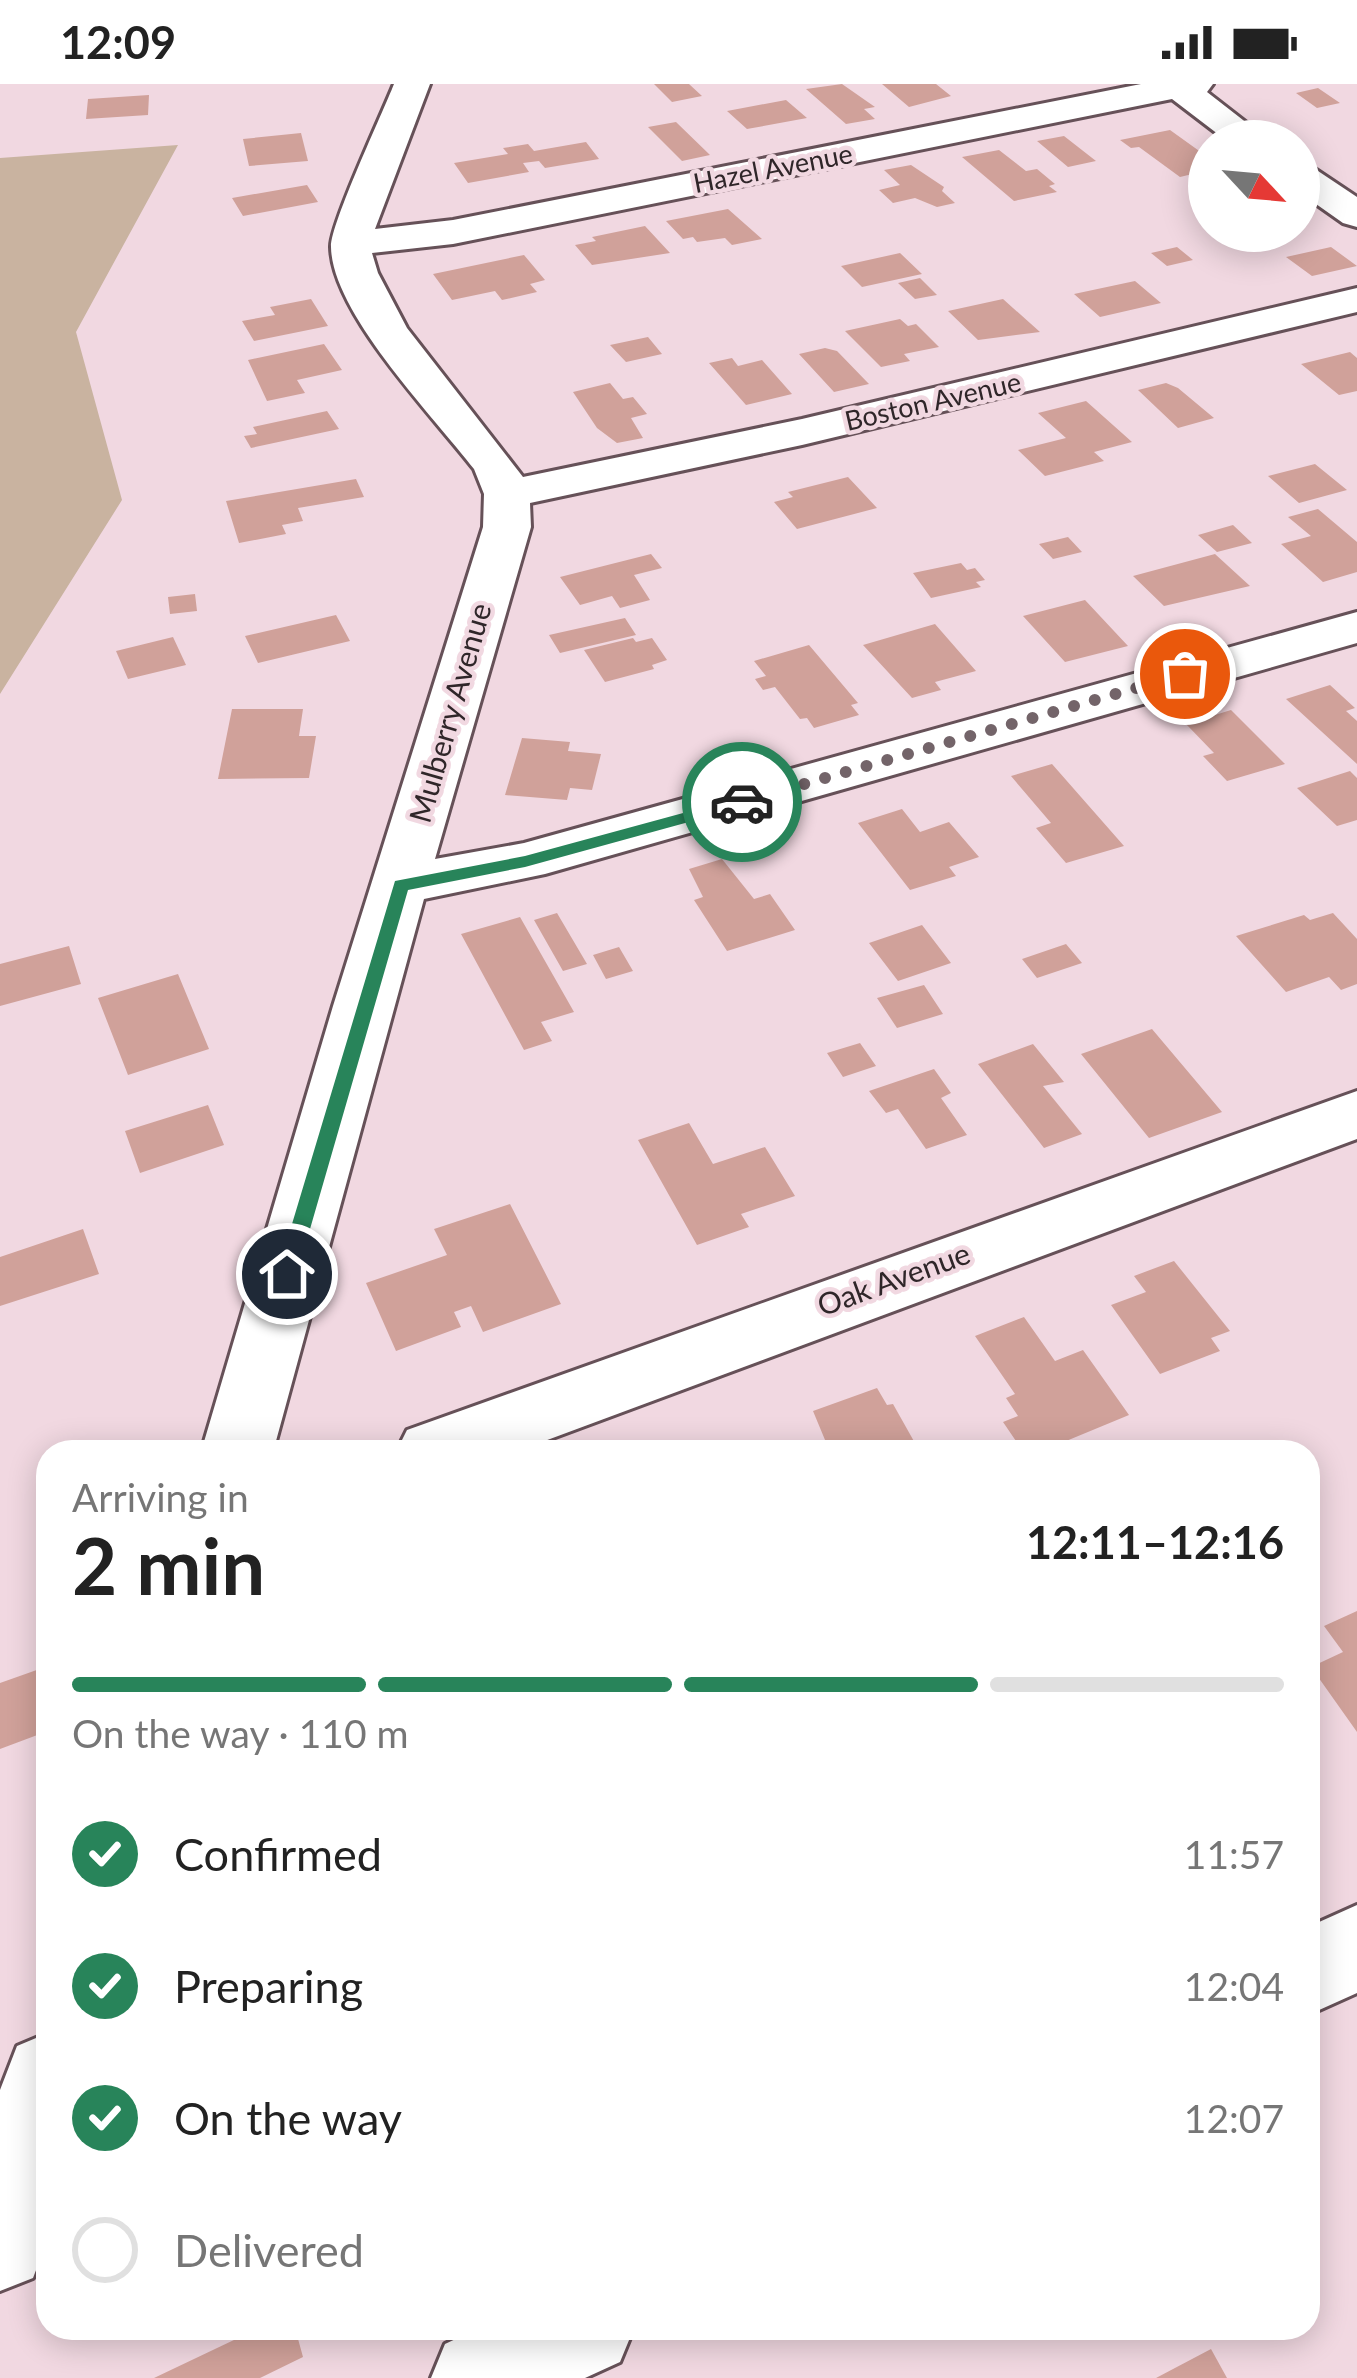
<!DOCTYPE html>
<meta charset="utf-8">
<style>
:root{--surface:#fff;--page:#f2f2f2;--text:#222;--muted:#767676;--line:#e0e0e0;--accent:#28845a}
body{margin:0;font-family:Lato,sans-serif;background:var(--page);color:var(--text);height:100vh;display:flex;flex-direction:column;font-size:45px;white-space:nowrap}
*{box-sizing:border-box;margin:0}
p{font-size:39px;color:var(--muted)}
.icon{flex:none;width:66px;height:66px;fill:none;stroke:currentColor;stroke-width:2;stroke-linecap:round;stroke-linejoin:round}
.map{position:relative;flex:1;overflow:hidden}
.sheet{position:absolute;left:36px;top:1356px;width:1284px;height:900px;display:flex;flex-direction:column;background:var(--surface);border-radius:36px;box-shadow:0 6px 30px #0003}
.sheet>*{flex:none}
.needle{width:78px;rotate:116deg}
.tools{position:absolute;left:1188px;top:36px;display:grid;gap:24px}
.tools a{display:grid;place-items:center;width:132px;height:132px;border-radius:50%;background:var(--surface);box-shadow:0 6px 30px #0003;font-size:60px}
.pin{position:absolute;display:grid;place-items:center;width:102px;height:102px;color:#fff;margin:-51px;border:6px solid #fff;border-radius:50%;box-shadow:0 3px 12px #0007}
.courier{position:absolute;display:grid;place-items:center;width:120px;height:120px;margin:-60px;border:9px solid #28845a;border-radius:50%;background:#fff;color:#222;box-shadow:0 3px 15px #0007}
.overview em{font-style:normal;font-weight:700}
.overview div{display:flex;flex-direction:column-reverse}
.overview{display:flex;align-items:center;justify-content:space-between;height:204px;padding:0 36px}
h1{font-size:78px;font-weight:700;line-height:90px}
.bar{display:grid;grid-template-columns:repeat(4,1fr);gap:18px 12px;align-content:center;height:144px;padding:0 36px}
.bar i{height:15px;border-radius:9px;background:var(--line)}
.bar .selected{background:var(--accent)}
.bar p{grid-column:span 4}
ol{padding:0 36px;list-style:none}
li{display:flex;align-items:center;gap:36px;height:132px}
li p{margin-inline-start:auto}
li .icon{padding:12px;border-radius:50%;background:var(--accent);color:#fff;stroke-width:4}
li:last-child{color:var(--muted)}
li i{width:66px;height:66px;border:6px solid var(--line);border-radius:50%}
.status{display:flex;justify-content:space-between;align-items:center;height:84px;padding:0 60px;background:var(--surface);direction:ltr}
.status svg{height:33px;fill:currentColor}
.map>svg:first-child{display:block}
.green{fill:#c9b3a0}
.building{fill:#d0a19a}
.lines{fill:none;stroke-linecap:round;stroke-linejoin:round}
.minor-casing{stroke:#665158;stroke-width:6}
.minor{fill:#fff;fill-rule:evenodd}
.route{fill:#28845a}
.done{stroke:#736469;stroke-width:12;stroke-dasharray:0 21.6}
.labels{text-anchor:middle;stroke-width:9;stroke-linejoin:round;paint-order:stroke}
.far-street-label{font-size:27px;fill:#2f2629;stroke:#f1d8e1}
.street-label{font-size:30px;fill:#2f2629;stroke:#f1d8e1}
</style>
<div class="status"><b>12:09</b><svg viewBox="0 0 49 12"><path d="M0 12V9h3v3zM5 12V6h3v6zM10 12V3h3v9zM15 12V0h3v12zM26 1h20v11H26zM47 4h2v5h-2z"/></svg></div>
<div class="map">
<svg width="1357" height="2294" viewBox="0 0 1357 2294">
<rect width="100%" height="100%" fill="#f1d8e1"/>
<!-- green -->
<path class="green" d="M 178,61 L 76,248 L 122,416 L 0,610 L 0,74 Z"/>
<!-- building -->
<path class="building" d="M 654,0 L 689,0 L 702,12 L 672,18 Z
M 842,0 L 875,23 L 864,25 L 875,35 L 846,40 L 806,5 Z
M 882,0 L 936,0 L 951,12 L 909,23 Z
M 1318,4 L 1340,19 L 1317,24 L 1296,9 Z
M 149,11 L 148,31 L 86,35 L 88,15 Z
M 786,16 L 807,34 L 747,45 L 727,27 Z
M 676,38 L 710,71 L 682,77 L 648,43 Z
M 1170,46 L 1209,74 L 1209,86 L 1180,93 L 1139,63 L 1131,64 L 1120,56 Z
M 301,49 L 308,77 L 249,82 L 243,55 Z
M 1064,52 L 1096,77 L 1068,83 L 1037,57 Z
M 586,58 L 599,75 L 545,84 L 539,77 L 523,79 L 529,88 L 468,99 L 454,79 L 508,70 L 503,64 L 528,60 L 534,67 Z
M 999,66 L 1026,87 L 1037,85 L 1055,100 L 1049,102 L 1057,108 L 1014,117 L 962,73 Z
M 911,81 L 944,103 L 942,107 L 955,119 L 937,123 L 915,114 L 893,119 L 879,106 L 900,101 L 884,86 Z
M 307,101 L 318,118 L 243,132 L 232,114 Z
M 728,125 L 762,155 L 732,161 L 725,154 L 697,158 L 693,153 L 683,155 L 666,137 Z
M 645,142 L 670,169 L 592,181 L 575,161 L 596,157 L 592,153 Z
M 1177,163 L 1193,176 L 1167,182 L 1151,169 Z
M 1331,163 L 1357,182 L 1312,192 L 1286,173 Z
M 900,169 L 922,190 L 862,203 L 841,182 Z
M 524,171 L 545,196 L 530,200 L 537,208 L 502,216 L 495,207 L 452,216 L 433,190 Z
M 920,194 L 937,211 L 915,215 L 898,199 Z
M 1135,197 L 1161,219 L 1100,233 L 1074,210 Z
M 311,215 L 328,242 L 254,257 L 242,237 L 275,231 L 270,223 Z
M 1003,215 L 1040,248 L 978,256 L 948,227 Z
M 900,235 L 908,242 L 916,240 L 939,263 L 904,270 L 910,277 L 881,283 L 845,247 Z
M 648,253 L 662,270 L 626,278 L 610,261 Z
M 324,260 L 342,286 L 297,296 L 305,309 L 267,317 L 248,276 Z
M 825,264 L 837,267 L 869,300 L 834,308 L 799,270 Z
M 1350,268 L 1357,274 L 1357,307 L 1339,311 L 1301,280 Z
M 732,274 L 738,282 L 762,276 L 792,310 L 746,321 L 709,279 Z
M 610,299 L 623,315 L 633,313 L 647,330 L 631,334 L 643,354 L 617,359 L 597,344 L 573,308 Z
M 1166,299 L 1178,304 L 1214,334 L 1178,344 L 1138,306 Z
M 1086,317 L 1132,358 L 1094,368 L 1104,377 L 1045,392 L 1018,366 L 1066,354 L 1038,329 Z
M 327,327 L 339,345 L 251,364 L 244,352 L 257,350 L 253,343 Z
M 1315,380 L 1347,406 L 1299,419 L 1268,392 Z
M 848,393 L 877,424 L 797,445 L 774,418 L 793,413 L 788,408 Z
M 356,395 L 364,413 L 298,424 L 303,437 L 282,441 L 286,450 L 239,459 L 226,417 Z
M 1318,425 L 1357,458 L 1357,488 L 1323,498 L 1281,460 L 1311,452 L 1288,433 Z
M 1233,441 L 1252,459 L 1217,468 L 1198,451 Z
M 1068,453 L 1082,468 L 1053,475 L 1039,460 Z
M 651,470 L 662,484 L 634,491 L 650,516 L 620,524 L 612,512 L 580,521 L 560,493 Z
M 1215,470 L 1250,502 L 1164,522 L 1133,492 Z
M 961,479 L 967,486 L 975,484 L 985,496 L 976,498 L 981,503 L 931,514 L 913,489 Z
M 195,510 L 197,527 L 170,530 L 168,513 Z
M 1085,516 L 1128,562 L 1065,578 L 1023,532 Z
M 336,531 L 350,557 L 258,579 L 245,552 Z
M 625,534 L 636,551 L 560,569 L 549,551 Z
M 935,540 L 976,587 L 935,598 L 941,606 L 912,614 L 863,561 Z
M 173,553 L 186,581 L 128,595 L 116,567 Z
M 633,554 L 636,558 L 652,554 L 667,576 L 652,581 L 654,585 L 605,598 L 584,566 Z
M 809,561 L 858,619 L 851,621 L 859,631 L 814,644 L 807,634 L 800,635 L 775,603 L 763,606 L 755,595 L 766,592 L 754,577 Z
M 1330,601 L 1355,624 L 1346,627 L 1357,637 L 1357,680 L 1286,615 Z
M 232,625 L 303,625 L 299,652 L 316,652 L 309,694 L 218,695 Z
M 1231,626 L 1285,680 L 1227,697 L 1203,672 L 1214,669 L 1186,640 Z
M 522,654 L 570,658 L 568,667 L 601,670 L 592,706 L 570,704 L 567,716 L 505,711 Z
M 1052,680 L 1124,762 L 1066,779 L 1036,744 L 1051,739 L 1011,692 Z
M 1350,687 L 1357,694 L 1357,736 L 1337,742 L 1297,704 Z
M 902,725 L 920,748 L 949,738 L 979,773 L 949,783 L 956,792 L 910,806 L 858,739 Z
M 722,775 L 754,815 L 770,810 L 795,846 L 727,867 L 694,816 L 703,813 L 689,785 Z
M 557,829 L 587,880 L 563,887 L 534,836 Z
M 1333,829 L 1357,855 L 1357,900 L 1341,906 L 1329,893 L 1286,908 L 1236,852 L 1304,831 L 1310,836 Z
M 520,833 L 574,928 L 541,938 L 552,957 L 524,966 L 461,850 Z
M 922,841 L 951,879 L 898,897 L 869,859 Z
M 1066,860 L 1082,879 L 1037,894 L 1022,875 Z
M 69,862 L 81,900 L 0,922 L 0,880 Z
M 619,863 L 633,887 L 606,895 L 593,871 Z
M 178,890 L 209,965 L 128,991 L 98,914 Z
M 924,901 L 943,930 L 897,944 L 877,914 Z
M 1152,945 L 1222,1028 L 1149,1054 L 1081,970 Z
M 860,959 L 876,982 L 843,993 L 827,969 Z
M 1033,960 L 1064,998 L 1043,1002 L 1082,1050 L 1044,1064 L 978,980 Z
M 934,985 L 951,1009 L 941,1014 L 967,1051 L 926,1065 L 898,1025 L 886,1029 L 869,1007 Z
M 208,1021 L 224,1061 L 140,1089 L 125,1047 Z
M 689,1039 L 713,1080 L 765,1063 L 795,1112 L 741,1130 L 749,1143 L 697,1161 L 638,1056 Z
M 510,1120 L 561,1220 L 483,1248 L 471,1222 L 454,1228 L 461,1243 L 396,1267 L 366,1199 L 447,1171 L 434,1145 Z
M 83,1145 L 99,1190 L 0,1222 L 0,1173 Z
M 1174,1177 L 1230,1247 L 1211,1254 L 1220,1267 L 1160,1290 L 1111,1221 L 1146,1208 L 1134,1192 Z
M 1024,1233 L 1055,1277 L 1083,1266 L 1129,1331 L 1042,1367 L 1035,1357 L 1020,1363 L 1003,1338 L 1018,1332 L 1006,1314 L 1015,1310 L 975,1252 Z
M 877,1304 L 887,1321 L 893,1320 L 920,1368 L 830,1368 L 813,1327 Z
M 1357,1527 L 1357,1648 L 1311,1583 L 1343,1568 L 1324,1542 Z
M 48,1582 L 48,1647 L 0,1665 L 0,1599 Z
M 259,2244 L 295,2244 L 303,2273 L 260,2294 L 154,2294 Z
M 1211,2265 L 1227,2294 L 1156,2294 Z"/>
<g class="lines">
<!-- minor casing -->
<g class="minor-casing">
<path id="minor" d="M 394,0 L 430,0 L 375,145 L 453,136 L 1141,0 L 1213,0 L 1207,8 L 1270,57 L 1227,57 L 1172,15 L 453,160 L 372,169 L 378,189 L 407,244 L 523,393 L 802,335 L 1357,204 L 1357,228 L 802,361 L 530,419 L 531,443 L 435,775 L 524,759 L 1357,528 L 1357,559 L 545,790 L 424,815 L 273,1368 L 201,1368 L 333,922 L 483,443 L 484,410 L 474,385 C 434,333 332,229 331,163 C 330,141 383,28 394,0 Z
M 1299,80 L 1312,83 L 1357,113 L 1357,143 L 1343,139 L 1299,108 Z
M 1357,1007 L 1357,1055 L 515,1368 L 396,1368 L 407,1346 Z
M 1357,1821 L 1357,1909 L 1308,1931 L 1308,1843 Z
M 48,1949 L 48,2155 L 33,2194 L 0,2207 L 0,2006 L 17,1962 Z
M 479,2244 L 634,2244 L 620,2278 L 585,2294 L 431,2294 L 445,2260 Z"/>
</g>
<!-- minor -->
<use href="#minor" class="minor"/>
</g>
<!-- route -->
<path class="route" d="M 742,713 L 747,715 L 747,722 L 525,783 L 408,806 L 297,1190 L 294,1195 L 280,1195 L 277,1190 L 395,797 L 525,772 Z"/>
<g class="lines">
<!-- done -->
<path class="done" d="M 742,718 L 1185,590"/>
</g>
<g class="labels">
<!-- far-street labels -->
<g class="far-street-label">
<text transform="translate(773 85) rotate(-11)" y="9">Hazel Avenue</text>
<text transform="translate(933 318) rotate(-13)" y="9">Boston Avenue</text>
</g>
<!-- street labels -->
<g class="street-label">
<text transform="translate(451 629) rotate(-74)" y="10">Mulberry Avenue</text>
<text transform="translate(894 1196) rotate(-20)" y="10">Oak Avenue</text>
</g>
</g>
</svg>
<div class="tools">
<a><svg class="needle" viewBox="-14 -14 28 28"><path d="M0-13l5 13h-10z" fill="#e53935"/><path d="M0 13l5-13h-10z" fill="#767676"/></svg></a>
</div>
<div class="pin" style="left:1185px;top:590px;background:#ea580c"><svg class="icon" aria-label="bag" viewBox="0 0 24 24"><path d="M5 8h14l-1 12H6zM9 8a3 3 0 0 1 6 0"/></svg></div>
<div class="pin" style="left:287px;top:1190px;background:#1f2937"><svg class="icon" aria-label="home" viewBox="0 0 24 24"><path d="M3 11l9-7 9 7M6 9v11h12V9"/></svg></div>
<div class="courier" style="left:742px;top:718px"><svg class="icon" aria-label="car" viewBox="0 0 24 24"><path d="M5 17H2v-5l4-1 3-4h7l3 4 3 1v5h-3M9 17h6M6 11h13"/><circle cx="7" cy="17" r="2"/><circle cx="17" cy="17" r="2"/></svg></div>
<section class="sheet">
<div class="overview"><div><h1>2 min</h1><p>Arriving in</p></div><em>12:11–12:16</em></div>
<div class="bar"><i class="selected"></i><i class="selected"></i><i class="selected"></i><i></i><p>On the way · 110 m</p></div>
<ol>
<li><svg class="icon" aria-label="check" viewBox="0 0 24 24"><path d="M5 12l5 5 9-10"/></svg>Confirmed<p>11:57</p></li>
<li><svg class="icon" aria-label="check" viewBox="0 0 24 24"><path d="M5 12l5 5 9-10"/></svg>Preparing<p>12:04</p></li>
<li><svg class="icon" aria-label="check" viewBox="0 0 24 24"><path d="M5 12l5 5 9-10"/></svg>On the way<p>12:07</p></li>
<li><i></i>Delivered</li>
</ol>
</section>
</div>
